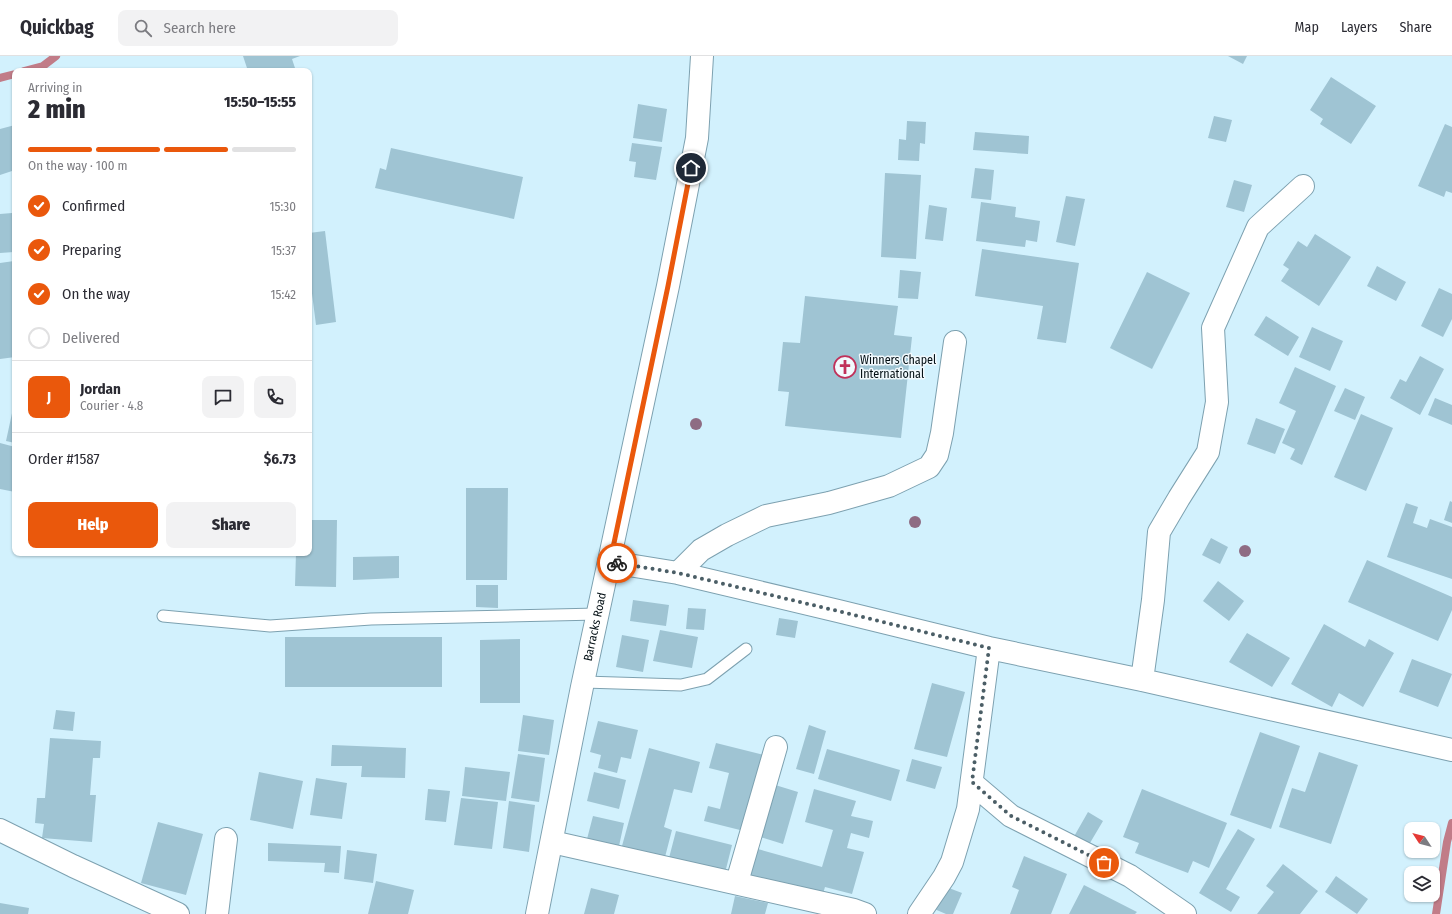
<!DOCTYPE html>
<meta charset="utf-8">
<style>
:root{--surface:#fff;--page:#f2f2f3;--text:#2b2b33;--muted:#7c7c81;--line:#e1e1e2;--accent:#ea580c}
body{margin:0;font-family:"Fira Sans Condensed",sans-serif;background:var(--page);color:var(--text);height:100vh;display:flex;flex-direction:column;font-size:15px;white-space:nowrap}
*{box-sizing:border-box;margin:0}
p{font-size:13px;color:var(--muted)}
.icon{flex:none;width:22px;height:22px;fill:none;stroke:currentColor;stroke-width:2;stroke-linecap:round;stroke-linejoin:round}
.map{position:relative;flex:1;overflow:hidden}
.sheet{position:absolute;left:12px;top:12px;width:300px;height:488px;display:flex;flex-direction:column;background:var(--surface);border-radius:8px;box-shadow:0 1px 3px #0004}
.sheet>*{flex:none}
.needle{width:26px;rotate:306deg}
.buttons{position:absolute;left:1404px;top:766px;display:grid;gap:8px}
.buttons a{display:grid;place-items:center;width:36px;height:36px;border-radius:8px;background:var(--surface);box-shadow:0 1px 3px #0004;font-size:20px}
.pin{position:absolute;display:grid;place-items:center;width:34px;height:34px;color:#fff;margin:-17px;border:2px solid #fff;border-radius:50%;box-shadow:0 1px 4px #0007}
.courier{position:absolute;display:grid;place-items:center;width:40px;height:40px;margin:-20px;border:3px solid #ea580c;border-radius:50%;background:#fff;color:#222;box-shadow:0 1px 5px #0007}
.head em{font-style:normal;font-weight:800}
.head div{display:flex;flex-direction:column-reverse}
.head{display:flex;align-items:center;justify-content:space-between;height:68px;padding:0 16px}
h1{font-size:26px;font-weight:800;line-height:30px}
.bar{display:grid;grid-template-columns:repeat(4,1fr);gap:6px 4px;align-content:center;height:48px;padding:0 16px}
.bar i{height:5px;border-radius:3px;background:var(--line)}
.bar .current{background:var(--accent)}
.bar p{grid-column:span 4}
.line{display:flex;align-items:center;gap:10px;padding:0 16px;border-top:1px solid var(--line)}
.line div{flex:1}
.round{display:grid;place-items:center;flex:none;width:42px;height:42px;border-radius:8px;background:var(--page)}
ol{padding:0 16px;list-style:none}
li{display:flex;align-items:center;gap:12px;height:44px}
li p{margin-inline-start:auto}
li .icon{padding:4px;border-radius:50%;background:var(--accent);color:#fff;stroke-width:4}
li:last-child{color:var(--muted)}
li i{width:22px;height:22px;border:2px solid var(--line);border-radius:50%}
.action{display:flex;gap:8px;margin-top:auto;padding:8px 16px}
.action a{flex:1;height:46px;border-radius:8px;background:var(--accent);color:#fff;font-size:16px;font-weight:800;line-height:46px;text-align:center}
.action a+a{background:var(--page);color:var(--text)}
header{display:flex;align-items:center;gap:24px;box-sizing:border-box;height:56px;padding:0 20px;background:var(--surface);border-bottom:1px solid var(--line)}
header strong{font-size:19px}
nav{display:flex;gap:22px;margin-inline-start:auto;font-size:14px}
.search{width:280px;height:36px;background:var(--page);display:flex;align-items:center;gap:10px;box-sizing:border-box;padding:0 14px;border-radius:8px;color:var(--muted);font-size:15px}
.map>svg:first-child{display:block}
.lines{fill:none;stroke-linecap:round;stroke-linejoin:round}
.stream{stroke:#c17c88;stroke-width:8}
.building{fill:#9fc4d3}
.service-casing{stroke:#7da1b0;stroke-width:13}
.minor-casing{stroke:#7da1b0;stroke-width:24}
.tertiary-casing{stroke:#7da1b0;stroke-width:24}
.service{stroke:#fff;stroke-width:11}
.minor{stroke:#fff;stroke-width:22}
.tertiary{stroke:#fff;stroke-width:22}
.tree{fill:#8e6c83}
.done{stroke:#4b5e66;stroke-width:4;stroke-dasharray:0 7.2}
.route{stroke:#ea580c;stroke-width:5}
.labels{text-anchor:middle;stroke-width:3;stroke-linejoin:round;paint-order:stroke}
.poi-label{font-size:12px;fill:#030f14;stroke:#f2f9fd;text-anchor:start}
.street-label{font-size:12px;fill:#030f14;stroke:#f2f9fd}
</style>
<header>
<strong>Quickbag</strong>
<div class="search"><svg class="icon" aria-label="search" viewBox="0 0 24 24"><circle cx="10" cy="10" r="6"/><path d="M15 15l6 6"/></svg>Search here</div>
<nav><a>Map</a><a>Layers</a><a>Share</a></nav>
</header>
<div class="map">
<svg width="1452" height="858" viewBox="0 0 1452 858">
<rect width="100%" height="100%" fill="#d2f1fd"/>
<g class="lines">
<!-- stream -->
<path class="stream" d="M 24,15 L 43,10 L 56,0
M 0,22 L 15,18
M 1436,858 L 1447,786 L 1452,767"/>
</g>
<!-- building -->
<path class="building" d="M 243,0 L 300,0 L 292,3 L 296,15 L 248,15 Z
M 1228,0 L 1247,0 L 1243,8 Z
M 1331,21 L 1376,50 L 1351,88 L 1320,68 L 1323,63 L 1310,54 Z
M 638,48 L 667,53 L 662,86 L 633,82 Z
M 1214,60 L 1232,64 L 1226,86 L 1208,82 Z
M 907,65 L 926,66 L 925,88 L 920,87 L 919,105 L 898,104 L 899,83 L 906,84 Z
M 1445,68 L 1452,71 L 1452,137 L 1446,135 L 1444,141 L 1418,130 Z
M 15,69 L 15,114 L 0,119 L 0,73 Z
M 975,76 L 1029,80 L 1028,98 L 973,94 Z
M 632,87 L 662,91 L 656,124 L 634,121 L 636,106 L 629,105 Z
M 391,92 L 523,121 L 514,163 L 375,132 L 380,112 L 386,114 Z
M 975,112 L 994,114 L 991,144 L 971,142 Z
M 885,117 L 921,119 L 916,203 L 881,201 Z
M 1234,124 L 1252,129 L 1244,156 L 1226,151 Z
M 1066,140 L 1085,143 L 1075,190 L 1056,186 Z
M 981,146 L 1016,151 L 1015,161 L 1040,165 L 1037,186 L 1026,184 L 1025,191 L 976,185 Z
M 929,149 L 947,152 L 943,185 L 925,183 Z
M 12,157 L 14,196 L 0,197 L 0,158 Z
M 325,175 L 336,266 L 316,269 L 309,214 L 309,177 Z
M 1315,178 L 1351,201 L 1319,250 L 1281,225 L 1289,213 L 1283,209 L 1298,185 L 1307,191 Z
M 982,193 L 1079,207 L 1066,287 L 1037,283 L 1043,250 L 975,240 Z
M 14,205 L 15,301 L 0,303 L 0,207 Z
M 1377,210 L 1406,226 L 1396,245 L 1367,230 Z
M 900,214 L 921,216 L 918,243 L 898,242 Z
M 1147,216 L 1190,237 L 1152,313 L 1110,292 Z
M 1439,232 L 1452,238 L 1452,263 L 1443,281 L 1421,270 Z
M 805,240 L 898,250 L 894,279 L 912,281 L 901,382 L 785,370 L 789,336 L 778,335 L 783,286 L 800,287 Z
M 1266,260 L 1299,281 L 1288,300 L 1254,279 Z
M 1312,271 L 1343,285 L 1330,315 L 1299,301 Z
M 1420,300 L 1444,313 L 1420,359 L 1390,342 L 1400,323 L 1406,326 Z
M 1295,311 L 1336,330 L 1302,409 L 1290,403 L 1295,393 L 1282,387 L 1296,355 L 1279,347 Z
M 1345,332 L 1365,341 L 1355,364 L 1334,355 Z
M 1435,342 L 1452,349 L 1452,369 L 1428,359 Z
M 14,348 L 15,349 L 15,387 L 6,385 Z
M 1361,358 L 1393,372 L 1366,435 L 1334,421 Z
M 1256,362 L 1285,373 L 1275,398 L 1247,388 Z
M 0,387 L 15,391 L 15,436 L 0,433 Z
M 466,432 L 508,432 L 507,524 L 466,524 Z
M 1450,445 L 1452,446 L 1452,467 L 1444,464 Z
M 1406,447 L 1418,451 L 1413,467 L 1427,472 L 1430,463 L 1452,471 L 1452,523 L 1387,501 Z
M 309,464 L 337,464 L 336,531 L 295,530 L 296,497 L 309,497 Z
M 1211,482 L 1228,491 L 1220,508 L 1202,499 Z
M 399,500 L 399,522 L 353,524 L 353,501 Z
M 1367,504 L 1452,541 L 1452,554 L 1438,585 L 1348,546 Z
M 1218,525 L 1244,545 L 1229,565 L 1203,545 Z
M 476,529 L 498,529 L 498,552 L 476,551 Z
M 633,544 L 669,549 L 666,570 L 630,565 Z
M 688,552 L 706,553 L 704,574 L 686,573 Z
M 779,562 L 798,565 L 795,582 L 776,579 Z
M 1324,568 L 1365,591 L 1369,583 L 1394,597 L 1363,651 L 1339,637 L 1332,651 L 1291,628 Z
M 660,574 L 698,581 L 692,612 L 653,605 Z
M 1247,577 L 1290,602 L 1272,631 L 1229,606 Z
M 622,579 L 649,584 L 643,616 L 616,611 Z
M 285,581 L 442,581 L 442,631 L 285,631 Z
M 520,583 L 520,647 L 480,647 L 480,584 Z
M 1412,603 L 1452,618 L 1438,651 L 1399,636 Z
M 932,627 L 965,636 L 947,701 L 914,693 Z
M 56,654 L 75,656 L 73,675 L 53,673 Z
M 523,659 L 554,664 L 549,699 L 518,695 Z
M 598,665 L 638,674 L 631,703 L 621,701 L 617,717 L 598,712 L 601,699 L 590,696 Z
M 809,669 L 826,675 L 814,718 L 796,713 Z
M 1260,676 L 1300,690 L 1271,773 L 1230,759 Z
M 50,682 L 101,685 L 100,702 L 93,702 L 90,739 L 96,739 L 92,786 L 42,782 L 44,768 L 35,767 L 37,742 L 45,742 Z
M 716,687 L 764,699 L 744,775 L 704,765 L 708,750 L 720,753 L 729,717 L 709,712 Z
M 332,689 L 406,692 L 405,722 L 361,721 L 362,710 L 331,710 Z
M 649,692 L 700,706 L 692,737 L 674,733 L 664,771 L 672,774 L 665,801 L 622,790 Z
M 827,693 L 900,714 L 891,745 L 818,723 Z
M 1319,696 L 1358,709 L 1331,788 L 1279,771 L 1292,732 L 1305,736 Z
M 518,698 L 545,702 L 539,746 L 511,742 Z
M 912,703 L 942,711 L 935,733 L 906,725 Z
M 465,711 L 510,716 L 506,745 L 462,740 Z
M 259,716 L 303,725 L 293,773 L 250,764 Z
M 594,716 L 626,724 L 619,753 L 587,745 Z
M 316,722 L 347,727 L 342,763 L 310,759 Z
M 772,728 L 798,736 L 783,788 L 757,780 Z
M 428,733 L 450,735 L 446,766 L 425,764 Z
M 814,733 L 856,745 L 851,760 L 873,765 L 869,782 L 851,777 L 847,792 L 864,796 L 852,838 L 825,831 L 822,841 L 750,821 L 758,793 L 822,811 L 833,774 L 805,766 Z
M 1142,733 L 1227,767 L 1209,812 L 1193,805 L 1188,817 L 1135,797 L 1139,787 L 1123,781 Z
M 461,742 L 498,746 L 492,793 L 454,789 Z
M 509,745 L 535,749 L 529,796 L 503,792 Z
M 1088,756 L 1103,765 L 1087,792 L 1072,784 Z
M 593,760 L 624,767 L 619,790 L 587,783 Z
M 158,766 L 203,778 L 186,839 L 141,827 Z
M 1238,773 L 1255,783 L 1226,833 L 1240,841 L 1231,856 L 1199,837 Z
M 676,775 L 732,789 L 725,817 L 669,802 Z
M 268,787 L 341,790 L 339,817 L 324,816 L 325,807 L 268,805 Z
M 347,794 L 377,798 L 373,827 L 344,823 Z
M 1024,800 L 1067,818 L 1051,858 L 1010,858 L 1019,834 L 1012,831 Z
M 1283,808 L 1318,835 L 1300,858 L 1257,858 L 1274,836 L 1266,830 Z
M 1336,820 L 1368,843 L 1357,858 L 1325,836 Z
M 376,825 L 414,834 L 408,858 L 368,858 Z
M 941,829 L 962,837 L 953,858 L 946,858 L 932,852 Z
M 1084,829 L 1137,856 L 1135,858 L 1069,858 Z
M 591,832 L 619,839 L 614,858 L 584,858 Z
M 735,840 L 768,847 L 765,858 L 731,858 Z
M 0,847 L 29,852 L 28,858 L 0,858 Z"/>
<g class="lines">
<!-- service casing -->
<g class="service-casing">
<path id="service" d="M 163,560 L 270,570 L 371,563 L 598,558
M 584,626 L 681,629 L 707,623 L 746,593"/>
</g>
<!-- minor casing -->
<g class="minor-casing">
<path id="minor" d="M 610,506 L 678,517 L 838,555 L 989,592 L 1142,624 L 1452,694
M 678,517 L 701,494 L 727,479 L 766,460 L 829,447 L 889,430 L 929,411 L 937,399 L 942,377 L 955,286
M 1142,624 L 1153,544 L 1159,476 L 1179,442 L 1208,396 L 1217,346 L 1213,272 L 1258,171 L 1303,130
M 972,727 L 1011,760 L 1130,820 L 1185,858
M 0,774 L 73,810 L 178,858
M 552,786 L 854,854 L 865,858
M 737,826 L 776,691
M 217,858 L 226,783
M 919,858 L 944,821 L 952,806 L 968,753 L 989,592"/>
</g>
<!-- tertiary casing -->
<g class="tertiary-casing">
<g id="tertiary">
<path id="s1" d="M 537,858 L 582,631 L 668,230 L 697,82 L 702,0"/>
</g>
</g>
<!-- service -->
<use href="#service" class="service"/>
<!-- minor -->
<use href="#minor" class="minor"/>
<!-- tertiary -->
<use href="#tertiary" class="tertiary"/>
</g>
<!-- trees -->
<g class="tree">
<circle cx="696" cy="368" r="6"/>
<circle cx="915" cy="466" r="6"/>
<circle cx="1245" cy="495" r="6"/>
</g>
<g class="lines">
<!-- done -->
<path class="done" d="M 617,507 L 678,517 L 838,555 L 989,592 L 972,726 L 1011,760 L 1104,807"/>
<!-- route -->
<path class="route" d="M 617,507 L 610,506 L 668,230 L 691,112"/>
</g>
<!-- icons -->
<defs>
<g id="church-ring" transform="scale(1.15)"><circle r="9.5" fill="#f2f9fd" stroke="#c0315a" stroke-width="1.5"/><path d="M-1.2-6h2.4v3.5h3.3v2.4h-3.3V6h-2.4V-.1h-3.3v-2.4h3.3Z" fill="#c0315a"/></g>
</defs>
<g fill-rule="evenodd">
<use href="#church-ring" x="845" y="311"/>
</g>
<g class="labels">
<!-- poi labels -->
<g class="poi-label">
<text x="860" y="308">Winners Chapel<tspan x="860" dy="14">International</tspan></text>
</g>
<!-- street labels -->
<g class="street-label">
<text dy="4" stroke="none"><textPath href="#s1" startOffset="293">Barracks Road</textPath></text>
</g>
</g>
</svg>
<div class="buttons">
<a><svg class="needle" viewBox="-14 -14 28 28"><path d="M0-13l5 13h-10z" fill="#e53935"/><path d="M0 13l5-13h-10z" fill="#7c7c81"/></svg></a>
<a><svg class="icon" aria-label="layers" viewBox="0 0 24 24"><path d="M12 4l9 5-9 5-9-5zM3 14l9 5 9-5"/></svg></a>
</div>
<div class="pin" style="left:1104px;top:807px;background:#ea580c"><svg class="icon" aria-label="bag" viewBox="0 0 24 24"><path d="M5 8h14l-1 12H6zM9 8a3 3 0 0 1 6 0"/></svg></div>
<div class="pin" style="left:691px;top:112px;background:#1f2937"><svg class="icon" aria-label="home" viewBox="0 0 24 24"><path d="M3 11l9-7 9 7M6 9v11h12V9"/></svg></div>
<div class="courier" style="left:617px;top:507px"><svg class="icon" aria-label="bike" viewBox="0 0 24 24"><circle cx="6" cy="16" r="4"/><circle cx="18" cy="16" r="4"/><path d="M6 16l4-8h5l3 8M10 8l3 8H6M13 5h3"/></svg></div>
<section class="sheet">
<div class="head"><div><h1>2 min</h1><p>Arriving in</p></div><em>15:50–15:55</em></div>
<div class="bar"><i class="current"></i><i class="current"></i><i class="current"></i><i></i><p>On the way · 100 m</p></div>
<ol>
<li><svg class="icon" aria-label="check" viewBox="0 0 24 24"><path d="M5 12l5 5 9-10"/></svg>Confirmed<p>15:30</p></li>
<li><svg class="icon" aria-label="check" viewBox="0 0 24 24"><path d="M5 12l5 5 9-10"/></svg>Preparing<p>15:37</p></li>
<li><svg class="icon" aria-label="check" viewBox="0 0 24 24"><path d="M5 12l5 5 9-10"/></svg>On the way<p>15:42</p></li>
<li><i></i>Delivered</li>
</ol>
<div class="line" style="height:72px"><b class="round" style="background:var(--accent);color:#fff">J</b><div><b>Jordan</b><p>Courier · 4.8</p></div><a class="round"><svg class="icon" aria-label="chat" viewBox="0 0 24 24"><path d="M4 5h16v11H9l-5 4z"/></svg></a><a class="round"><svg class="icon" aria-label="phone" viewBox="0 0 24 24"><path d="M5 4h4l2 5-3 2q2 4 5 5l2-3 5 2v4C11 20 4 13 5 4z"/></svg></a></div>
<div class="line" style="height:52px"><div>Order #1587</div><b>$6.73</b></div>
<div class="action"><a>Help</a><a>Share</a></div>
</section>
</div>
